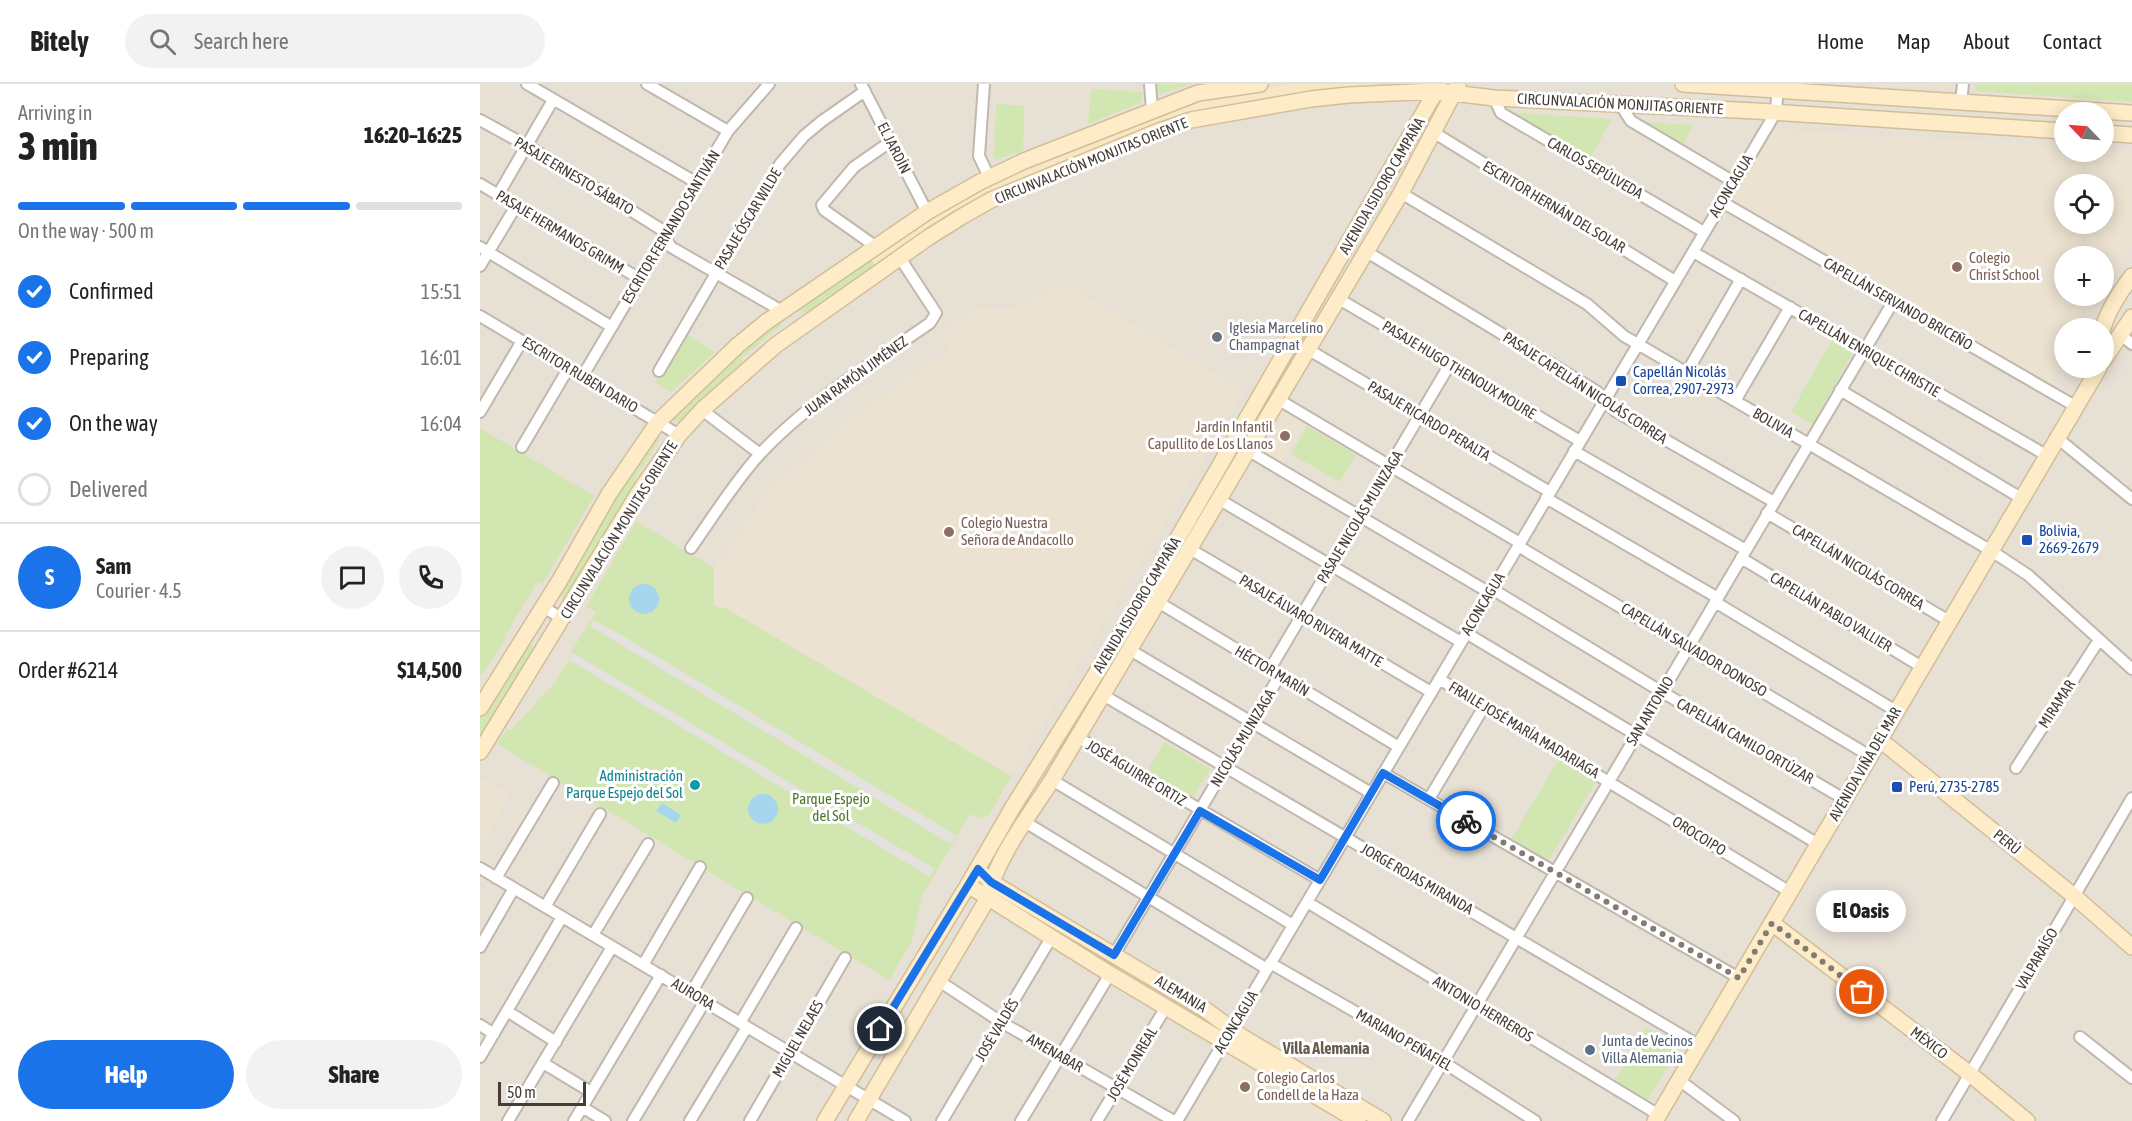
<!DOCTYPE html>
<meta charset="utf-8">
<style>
:root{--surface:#fff;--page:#f2f2f2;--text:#222;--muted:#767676;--line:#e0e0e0;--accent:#1a73e8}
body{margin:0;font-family:"Asap Condensed",sans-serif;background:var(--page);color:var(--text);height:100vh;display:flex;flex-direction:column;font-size:22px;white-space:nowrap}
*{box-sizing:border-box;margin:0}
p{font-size:20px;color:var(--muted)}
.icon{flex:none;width:33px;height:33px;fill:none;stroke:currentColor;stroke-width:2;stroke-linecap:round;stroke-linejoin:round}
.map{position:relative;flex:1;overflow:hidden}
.side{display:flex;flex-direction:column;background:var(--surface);width:480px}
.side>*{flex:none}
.needle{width:39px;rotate:295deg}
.buttons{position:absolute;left:1574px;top:18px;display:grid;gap:12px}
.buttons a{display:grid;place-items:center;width:60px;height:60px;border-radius:50%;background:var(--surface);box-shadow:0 3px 15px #0003;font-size:30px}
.scale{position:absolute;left:18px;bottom:15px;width:88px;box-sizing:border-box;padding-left:6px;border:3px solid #463e36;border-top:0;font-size:16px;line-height:21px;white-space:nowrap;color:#463e36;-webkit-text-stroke:4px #fff;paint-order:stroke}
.pin{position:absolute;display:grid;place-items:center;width:51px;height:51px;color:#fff;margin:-26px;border:3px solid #fff;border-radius:50%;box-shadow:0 2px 6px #0007}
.courier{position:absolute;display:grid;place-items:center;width:60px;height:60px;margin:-30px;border:4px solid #1a73e8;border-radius:50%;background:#fff;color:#222;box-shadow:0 2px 8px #0007}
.bubble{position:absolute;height:42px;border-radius:21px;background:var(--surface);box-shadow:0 3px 15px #0003;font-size:20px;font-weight:800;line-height:42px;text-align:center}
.headline em{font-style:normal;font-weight:800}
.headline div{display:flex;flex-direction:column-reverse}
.headline{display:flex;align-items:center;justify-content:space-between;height:102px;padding:0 18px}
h1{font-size:39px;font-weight:800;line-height:45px}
.bar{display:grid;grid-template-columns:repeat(4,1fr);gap:9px 6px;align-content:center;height:72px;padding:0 18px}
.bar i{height:8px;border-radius:4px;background:var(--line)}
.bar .active{background:var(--accent)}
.bar p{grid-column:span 4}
.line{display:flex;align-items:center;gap:15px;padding:0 18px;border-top:2px solid var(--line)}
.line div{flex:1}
.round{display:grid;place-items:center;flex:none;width:63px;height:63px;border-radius:32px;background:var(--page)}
ol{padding:0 18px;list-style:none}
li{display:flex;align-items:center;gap:18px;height:66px}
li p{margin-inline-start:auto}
li .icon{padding:6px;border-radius:50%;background:var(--accent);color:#fff;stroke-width:4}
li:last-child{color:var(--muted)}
li i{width:33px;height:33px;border:3px solid var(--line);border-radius:50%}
.action{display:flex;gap:12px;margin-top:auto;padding:12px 18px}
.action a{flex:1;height:69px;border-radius:36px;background:var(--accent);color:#fff;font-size:24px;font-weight:800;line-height:69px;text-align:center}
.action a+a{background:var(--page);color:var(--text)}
header{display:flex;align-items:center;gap:36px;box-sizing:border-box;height:84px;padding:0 30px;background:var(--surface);border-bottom:2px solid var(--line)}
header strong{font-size:28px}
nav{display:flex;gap:33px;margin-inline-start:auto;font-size:21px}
.search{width:420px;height:54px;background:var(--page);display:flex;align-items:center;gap:15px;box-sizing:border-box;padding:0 21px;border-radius:33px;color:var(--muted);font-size:22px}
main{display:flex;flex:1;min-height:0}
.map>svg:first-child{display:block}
.residential{fill:#e7e0d5;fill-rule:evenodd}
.education{fill:#ece2d1;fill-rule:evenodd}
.green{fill:#d2e6b1}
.sand{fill:#f6e8c4}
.parking{fill:#e4e1df}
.water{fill:#a5d6ee}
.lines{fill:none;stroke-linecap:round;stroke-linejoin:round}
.street-casing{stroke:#c1b8ad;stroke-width:14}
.secondary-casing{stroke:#d2be98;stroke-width:18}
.street{stroke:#fff;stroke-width:10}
.secondary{stroke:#fdecc7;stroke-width:15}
.done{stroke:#837c74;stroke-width:6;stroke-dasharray:0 10.8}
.route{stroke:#1a73e8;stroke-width:8}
.education-dot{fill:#8d6e63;stroke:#fff;stroke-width:2}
.worship-dot{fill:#6b7280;stroke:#fff;stroke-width:2}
.transit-dot{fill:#1a4fb4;stroke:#fff;stroke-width:2}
.culture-dot{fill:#0f9aa8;stroke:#fff;stroke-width:2}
.service-dot{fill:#5c6f8a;stroke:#fff;stroke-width:2}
.labels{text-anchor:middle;stroke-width:6;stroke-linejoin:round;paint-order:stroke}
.street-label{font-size:15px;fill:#463e36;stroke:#fff}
.education-label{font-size:15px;fill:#785e54;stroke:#fff;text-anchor:start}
.worship-label{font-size:15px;fill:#5b616d;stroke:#fff;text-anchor:start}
.transit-label{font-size:15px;fill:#164399;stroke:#fff;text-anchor:start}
.culture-label{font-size:15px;fill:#0d838f;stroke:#fff;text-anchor:end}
.park-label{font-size:15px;fill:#4d762b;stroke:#fff}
.service-label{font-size:15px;fill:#4e5e75;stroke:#fff;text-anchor:start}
.neighbourhood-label{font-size:16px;font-weight:bold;fill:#685b4e;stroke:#fff}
</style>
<header>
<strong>Bitely</strong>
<div class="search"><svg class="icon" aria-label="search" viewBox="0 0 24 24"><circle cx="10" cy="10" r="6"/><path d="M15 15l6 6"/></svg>Search here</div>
<nav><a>Home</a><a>Map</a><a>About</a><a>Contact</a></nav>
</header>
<main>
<section class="side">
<div class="headline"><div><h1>3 min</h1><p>Arriving in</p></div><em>16:20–16:25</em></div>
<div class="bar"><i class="active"></i><i class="active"></i><i class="active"></i><i></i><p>On the way · 500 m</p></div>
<ol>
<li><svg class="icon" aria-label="check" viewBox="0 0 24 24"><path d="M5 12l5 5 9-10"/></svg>Confirmed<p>15:51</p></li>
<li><svg class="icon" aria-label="check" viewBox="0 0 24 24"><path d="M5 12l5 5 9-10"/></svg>Preparing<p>16:01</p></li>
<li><svg class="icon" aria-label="check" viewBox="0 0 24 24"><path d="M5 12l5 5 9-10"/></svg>On the way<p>16:04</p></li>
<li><i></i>Delivered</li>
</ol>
<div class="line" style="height:108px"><b class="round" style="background:var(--accent);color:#fff">S</b><div><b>Sam</b><p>Courier · 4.5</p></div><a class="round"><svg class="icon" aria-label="chat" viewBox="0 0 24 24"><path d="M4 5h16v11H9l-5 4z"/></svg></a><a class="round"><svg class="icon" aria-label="phone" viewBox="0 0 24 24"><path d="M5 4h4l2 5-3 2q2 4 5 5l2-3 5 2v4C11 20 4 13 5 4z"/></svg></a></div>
<div class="line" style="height:78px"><div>Order #6214</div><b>$14,500</b></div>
<div class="action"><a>Help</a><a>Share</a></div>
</section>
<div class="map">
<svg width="1652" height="1037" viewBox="0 0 1652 1037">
<rect width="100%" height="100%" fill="#f3eee7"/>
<!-- residential -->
<path class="residential" d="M 0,0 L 1652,0 L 1652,1037 L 0,1037 ZM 1584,28 L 1623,28 L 1623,68 L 1584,68 ZM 1584,100 L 1623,100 L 1623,140 L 1584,140 ZM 1584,172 L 1623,172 L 1623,212 L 1584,212 ZM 1584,244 L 1623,244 L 1623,284 L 1584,284 Z"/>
<!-- education -->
<path class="education" d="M 1379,0 L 1478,0 L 1467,0 L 1467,5 Z
M 1295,45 L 1584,62 L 1584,68 L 1623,68 L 1623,65 L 1652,66 L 1652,164 L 1623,206 L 1623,172 L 1584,172 L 1584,212 L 1620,212 L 1601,244 L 1584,244 L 1584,274 L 1569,301 L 1254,114 ZM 1584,100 L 1623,100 L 1623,140 L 1584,140 Z
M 585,199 L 765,307 L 531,692 L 244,523 L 241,524 L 233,520 L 234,484 L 284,411 L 361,340 L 470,265 L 462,247 L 500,223 L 531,226 Z
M 805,329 L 808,329 L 825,339 L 801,379 L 786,370 L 784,364 Z
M 0,693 L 30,710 L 0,764 Z
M 748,971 L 856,1034 L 855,1037 L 708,1037 Z"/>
<!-- green -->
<path class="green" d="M 676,0 L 712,0 L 675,11 Z
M 1495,0 L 1652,0 L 1652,18 L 1495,7 Z
M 611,5 L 662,8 L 662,18 L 608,40 Z
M 516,20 L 544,22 L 543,67 L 514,76 Z
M 1034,29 L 1132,35 L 1110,74 Z
M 1164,38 L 1213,41 L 1203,61 Z
M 389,173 L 396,182 L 331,227 L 323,229 L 319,226 L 319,223 Z
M 301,237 L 301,241 L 262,274 L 261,281 L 200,338 L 193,337 L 192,335 L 282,248 Z
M 206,250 L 235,268 L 191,308 L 175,298 Z
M 1353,254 L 1374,266 L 1333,340 L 1311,328 Z
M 827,342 L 876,371 L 860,398 L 811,370 Z
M 0,344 L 114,412 L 64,497 L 59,500 L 56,499 L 24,554 L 26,555 L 0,593 Z
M 177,352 L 180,355 L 154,396 L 156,402 L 85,516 L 79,511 L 136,411 Z
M 156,437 L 234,484 L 234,520 L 241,524 L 244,523 L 531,692 L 509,731 L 502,735 L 490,730 L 442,812 L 432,857 L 409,896 L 17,660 L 27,645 L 31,646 L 75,599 L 92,570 L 91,568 L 116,528 L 106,523 Z
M 49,559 L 55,565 L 53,568 L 0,651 L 0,630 Z
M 684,658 L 730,685 L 713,713 L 668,686 Z
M 1080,674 L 1117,696 L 1067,779 L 1030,757 Z
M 1166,944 L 1200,962 L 1168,1016 L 1135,997 Z"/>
<!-- sand -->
<path class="sand" d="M 809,0 L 948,0 L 866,5 L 644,56 L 396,182 L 389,173 L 439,138 L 503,103 L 565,76 L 709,19 Z"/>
<!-- parking -->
<path class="parking" d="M 113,536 L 131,545 L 476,751 L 471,760 L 110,542 Z
M 93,569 L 455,785 L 450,793 L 89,576 Z"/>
<!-- water -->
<path class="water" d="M149 515a15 15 0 1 1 30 0a15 15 0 1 1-30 0Z
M268 725a15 15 0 1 1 30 0a15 15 0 1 1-30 0Z
M 182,719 L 201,731 L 196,739 L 176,727 Z"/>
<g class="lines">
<!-- street casing -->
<g class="street-casing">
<path id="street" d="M 47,0 L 217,99
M 167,0 L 248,47
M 381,0 L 447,128
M 504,0 L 499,72 L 509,93
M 670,0 L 672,26
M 1014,14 L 1021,29 L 1224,148
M 1481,18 L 1483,0
M 1143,21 L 1145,28 L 1151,37 L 1254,98
M 0,36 L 51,64 L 187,149
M 953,48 L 1195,197
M 0,100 L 160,195
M 921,109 L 1107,220 L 1144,252 L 1510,466 L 1548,491 L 1652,585
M 18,111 L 73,16
M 1242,118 L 1595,322
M 185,153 L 191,163 L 302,227
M 395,162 L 344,126 L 342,121 L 374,83 L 410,58
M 0,163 L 132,243
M 887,168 L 1116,307 L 1135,327 L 1294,418
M 1213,168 L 1566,371
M 0,182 L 36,122
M 859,215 L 1100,357
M 0,232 L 199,351
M 1640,250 L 1652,260
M 829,266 L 1070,408
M 179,287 L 300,80 L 324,52 L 342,37 L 385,7
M 1207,288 L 1261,195
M 102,293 L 248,47 L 289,0
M 1360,306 L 1541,414
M 799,316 L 1040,459
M 1255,317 L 1310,223
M 222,326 L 280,370
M 0,328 L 42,257
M 1576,353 L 1652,415
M 42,363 L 88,285
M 769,367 L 1010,509
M 1094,367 L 1266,466
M 1066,414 L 1238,514
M 740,416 L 981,558
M 1287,429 L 1469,537
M 1038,462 L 1390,672
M 211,464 C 233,433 253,400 279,371 C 328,318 391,280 450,239 L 456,229 L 420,174
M 710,465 L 951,608
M 1261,474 L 1442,583
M 1012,505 L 1182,608 L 1364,715
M 673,515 L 919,663
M 1235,518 L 1416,627
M 63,523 L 83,535
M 986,549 L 1338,760
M 650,566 L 891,709
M 790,585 L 970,280
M 959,595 L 1310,808
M 623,611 L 1220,962
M 597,653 L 840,796
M 1536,684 L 1619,556
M 903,689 L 1259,894
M 572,696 L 813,841
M 949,715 L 1005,621
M 545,738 L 787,885
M 0,784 L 425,1037
M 16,794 L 73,699
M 827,818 L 1179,1031
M 65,823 L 120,730
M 113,851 L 168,760
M 0,863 L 34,804
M 634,871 L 800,591
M 790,879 L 963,978 L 1055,1037
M 163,881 L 220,783
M 459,897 L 521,938 L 694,1037
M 211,909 L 267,814
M 27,927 L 76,958
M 260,939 L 316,844
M 0,941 L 14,950
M 1600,953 L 1652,994
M 0,973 L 82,833
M 63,979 L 111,1008
M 1199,996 L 1254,1037
M 102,1023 L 125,1037
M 28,1037 L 132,863
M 94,1037 L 181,891
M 153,1037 L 225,917
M 210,1037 L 267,943
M 270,1037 L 365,874
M 462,1037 L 571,854
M 541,1037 L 630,890
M 617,1037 L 686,923
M 697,1037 L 1296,28 L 1298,0
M 928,1037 L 1413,218
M 1462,1037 L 1652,714"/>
</g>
<!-- secondary casing -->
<g class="secondary-casing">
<path id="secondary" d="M 1203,0 L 1652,29
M 1623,49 L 1652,51
M 1623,244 C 1628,226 1640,208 1652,192
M 1623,277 L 1652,233
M 0,624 L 80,496 L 129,410 L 178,338 L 258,261 L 286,238 L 447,128 L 500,98 L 544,77 L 718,9 L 780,0
M 1399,655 L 1594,812 L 1652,863
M 0,668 L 161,405 L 199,351 L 222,326 L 296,261 L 449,153 L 481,133 L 511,116 L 679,47 L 711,36 L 831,15 L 868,11 L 956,7 L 1014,14 L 1276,27 L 1584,47
M 505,792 L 511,798 L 723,924 L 764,954 L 903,1037
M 488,801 L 630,890 L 878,1037
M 1292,839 L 1490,990 L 1547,1037
M 345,1037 L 488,801 L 533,723 L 665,511 L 956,7 L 959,0
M 376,1037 L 508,814 C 514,777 551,729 572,696 L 921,109 L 978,1
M 1175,1037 L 1619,284"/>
</g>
<!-- street -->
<use href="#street" class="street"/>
<!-- secondary -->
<use href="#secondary" class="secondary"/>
</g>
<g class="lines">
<!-- done -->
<path class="done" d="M 986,737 L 1259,894 L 1292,839 L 1382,908"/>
<!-- route -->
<path class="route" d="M 400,945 L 498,785 L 511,798 L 634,871 L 720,727 L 840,796 L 903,689 L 986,737"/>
</g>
<!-- markers -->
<g class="education-dot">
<circle cx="1477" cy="183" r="6"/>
<circle cx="805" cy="352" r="6"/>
<circle cx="469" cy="448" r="6"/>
<circle cx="765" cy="1003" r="6"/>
</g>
<circle class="worship-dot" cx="737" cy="253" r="6"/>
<g class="transit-dot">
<rect x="1135" y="291" width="12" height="12" rx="3"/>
<rect x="1541" y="450" width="12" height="12" rx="3"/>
<rect x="1411" y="697" width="12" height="12" rx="3"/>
</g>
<circle class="culture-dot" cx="215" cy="701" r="6"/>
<circle class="service-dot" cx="1110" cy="966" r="6"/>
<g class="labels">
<!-- street labels -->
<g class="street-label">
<text transform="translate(1140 20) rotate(3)" y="5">CIRCUNVALACIÓN MONJITAS ORIENTE</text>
<text transform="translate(414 64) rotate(63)" y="5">EL JARDÍN</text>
<text transform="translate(611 77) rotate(-22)" y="5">CIRCUNVALACIÓN MONJITAS ORIENTE</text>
<text transform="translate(1115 84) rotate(30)" y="5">CARLOS SEPÚLVEDA</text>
<text transform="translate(94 92) rotate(31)" y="5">PASAJE ERNESTO SÁBATO</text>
<text transform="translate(902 102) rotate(-60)" y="5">AVENIDA ISIDORO CAMPAÑA</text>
<text transform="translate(1251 102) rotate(-59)" y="5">ACONCAGUA</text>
<text transform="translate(1074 123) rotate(31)" y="5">ESCRITOR HERNÁN DEL SOLAR</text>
<text transform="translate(268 135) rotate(-59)" y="5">PASAJE ÓSCAR WILDE</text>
<text transform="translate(191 143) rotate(-59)" y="5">ESCRITOR FERNANDO SANTIVÁN</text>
<text transform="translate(80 148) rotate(31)" y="5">PASAJE HERMANOS GRIMM</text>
<text transform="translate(1418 220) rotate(30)" y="5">CAPELLÁN SERVANDO BRICEÑO</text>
<text transform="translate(1389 269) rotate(30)" y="5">CAPELLÁN ENRIQUE CHRISTIE</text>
<text transform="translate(979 286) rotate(31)" y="5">PASAJE HUGO THENOUX MOURE</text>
<text transform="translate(100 291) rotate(31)" y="5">ESCRITOR RUBEN DARIO</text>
<text transform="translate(376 292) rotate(-36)" y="5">JUAN RAMÓN JIMÉNEZ</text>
<text transform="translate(1105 304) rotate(33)" y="5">PASAJE CAPELLÁN NICOLÁS CORREA</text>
<text transform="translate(949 337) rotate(31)" y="5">PASAJE RICARDO PERALTA</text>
<text transform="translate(1293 339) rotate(30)" y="5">BOLIVIA</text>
<text transform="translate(880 433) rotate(-59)" y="5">PASAJE NICOLÁS MUNIZAGA</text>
<text transform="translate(139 446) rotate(-58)" y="5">CIRCUNVALACIÓN MONJITAS ORIENTE</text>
<text transform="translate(1378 483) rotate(31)" y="5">CAPELLÁN NICOLÁS CORREA</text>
<text transform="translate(1003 520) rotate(-59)" y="5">ACONCAGUA</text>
<text transform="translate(657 521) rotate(-59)" y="5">AVENIDA ISIDORO CAMPAÑA</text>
<text transform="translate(1351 528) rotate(31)" y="5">CAPELLÁN PABLO VALLIER</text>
<text transform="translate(831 537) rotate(31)" y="5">PASAJE ÁLVARO RIVERA MATTE</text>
<text transform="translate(1214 566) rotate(31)" y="5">CAPELLÁN SALVADOR DONOSO</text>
<text transform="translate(792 587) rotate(31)" y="5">HÉCTOR MARÍN</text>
<text transform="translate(1577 620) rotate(-57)" y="5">MIRAMAR</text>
<text transform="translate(1170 627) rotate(-59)" y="5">SAN ANTONIO</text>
<text transform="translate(1044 646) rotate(31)" y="5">FRAILE JOSÉ MARÍA MADARIAGA</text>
<text transform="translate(763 654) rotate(-59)" y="5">NICOLÁS MUNIZAGA</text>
<text transform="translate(1265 657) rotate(30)" y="5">CAPELLÁN CAMILO ORTÚZAR</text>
<text transform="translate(1385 680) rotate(-60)" y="5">AVENIDA VIÑA DEL MAR</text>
<text transform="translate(656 689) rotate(31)" y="5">JOSÉ AGUIRRE ORTIZ</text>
<text transform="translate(1219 752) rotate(32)" y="5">OROCOIPO</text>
<text transform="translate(1527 758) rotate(39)" y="5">PERÚ</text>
<text transform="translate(937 795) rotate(30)" y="5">JORGE ROJAS MIRANDA</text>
<text transform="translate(1557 875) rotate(-60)" y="5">VALPARAÍSO</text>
<text transform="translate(213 910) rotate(31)" y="5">AURORA</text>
<text transform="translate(701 910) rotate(31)" y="5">ALEMANIA</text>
<text transform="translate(1003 925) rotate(31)" y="5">ANTONIO HERREROS</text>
<text transform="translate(756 938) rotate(-59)" y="5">ACONCAGUA</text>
<text transform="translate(517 946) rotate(-59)" y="5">JOSÉ VALDÉS</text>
<text transform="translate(318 955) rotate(-60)" y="5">MIGUEL NELAES</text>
<text transform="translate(924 956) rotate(30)" y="5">MARIANO PEÑAFIEL</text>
<text transform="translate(1449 959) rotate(37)" y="5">MÉXICO</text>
<text transform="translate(575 969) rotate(30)" y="5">AMENABAR</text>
<text transform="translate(652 980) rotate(-59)" y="5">JOSÉ MONREAL</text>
</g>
<!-- education labels -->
<g class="education-label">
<text x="1489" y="179">Colegio<tspan x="1489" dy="17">Christ School</tspan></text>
<text x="793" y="348" text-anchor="end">Jardín Infantil<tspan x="793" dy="17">Capullito de Los Llanos</tspan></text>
<text x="481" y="444">Colegio Nuestra<tspan x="481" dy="17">Señora de Andacollo</tspan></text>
<text x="777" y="999">Colegio Carlos<tspan x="777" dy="17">Condell de la Haza</tspan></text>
</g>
<!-- worship labels -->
<g class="worship-label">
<text x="749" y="249">Iglesia Marcelino<tspan x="749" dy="17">Champagnat</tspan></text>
</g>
<!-- transit labels -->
<g class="transit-label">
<text x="1153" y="293">Capellán Nicolás<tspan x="1153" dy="17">Correa, 2907-2973</tspan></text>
<text x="1559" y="452">Bolivia,<tspan x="1559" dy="17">2669-2679</tspan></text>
<text x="1429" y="708">Perú, 2735-2785</text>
</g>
<!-- culture labels -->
<g class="culture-label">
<text x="203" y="697">Administración<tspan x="203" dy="17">Parque Espejo del Sol</tspan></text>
</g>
<!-- park labels -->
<g class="park-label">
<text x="351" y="720">Parque Espejo<tspan x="351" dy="17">del Sol</tspan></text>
</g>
<!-- service labels -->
<g class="service-label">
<text x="1122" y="962">Junta de Vecinos<tspan x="1122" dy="17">Villa Alemania</tspan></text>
</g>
<!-- neighbourhood labels -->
<g class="neighbourhood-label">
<text x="846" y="970">Villa Alemania</text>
</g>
</g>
</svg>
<div class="buttons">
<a><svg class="needle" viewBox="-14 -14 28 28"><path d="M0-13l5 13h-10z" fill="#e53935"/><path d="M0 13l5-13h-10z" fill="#767676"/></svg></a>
<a><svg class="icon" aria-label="locate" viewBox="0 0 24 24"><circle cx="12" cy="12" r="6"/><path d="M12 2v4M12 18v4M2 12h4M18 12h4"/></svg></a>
<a>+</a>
<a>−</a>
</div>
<div class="scale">50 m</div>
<div class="pin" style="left:1382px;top:908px;background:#ea580c"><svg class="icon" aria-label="bag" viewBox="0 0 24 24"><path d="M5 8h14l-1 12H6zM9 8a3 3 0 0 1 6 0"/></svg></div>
<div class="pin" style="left:400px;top:945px;background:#1f2937"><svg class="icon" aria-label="home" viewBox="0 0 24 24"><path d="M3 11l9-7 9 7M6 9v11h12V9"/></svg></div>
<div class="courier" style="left:986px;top:737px"><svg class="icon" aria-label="bike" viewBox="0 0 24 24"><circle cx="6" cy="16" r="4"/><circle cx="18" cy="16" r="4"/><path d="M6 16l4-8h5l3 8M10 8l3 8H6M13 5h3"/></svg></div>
<div class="bubble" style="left:1336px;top:806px;width:90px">El Oasis</div>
</div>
</main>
